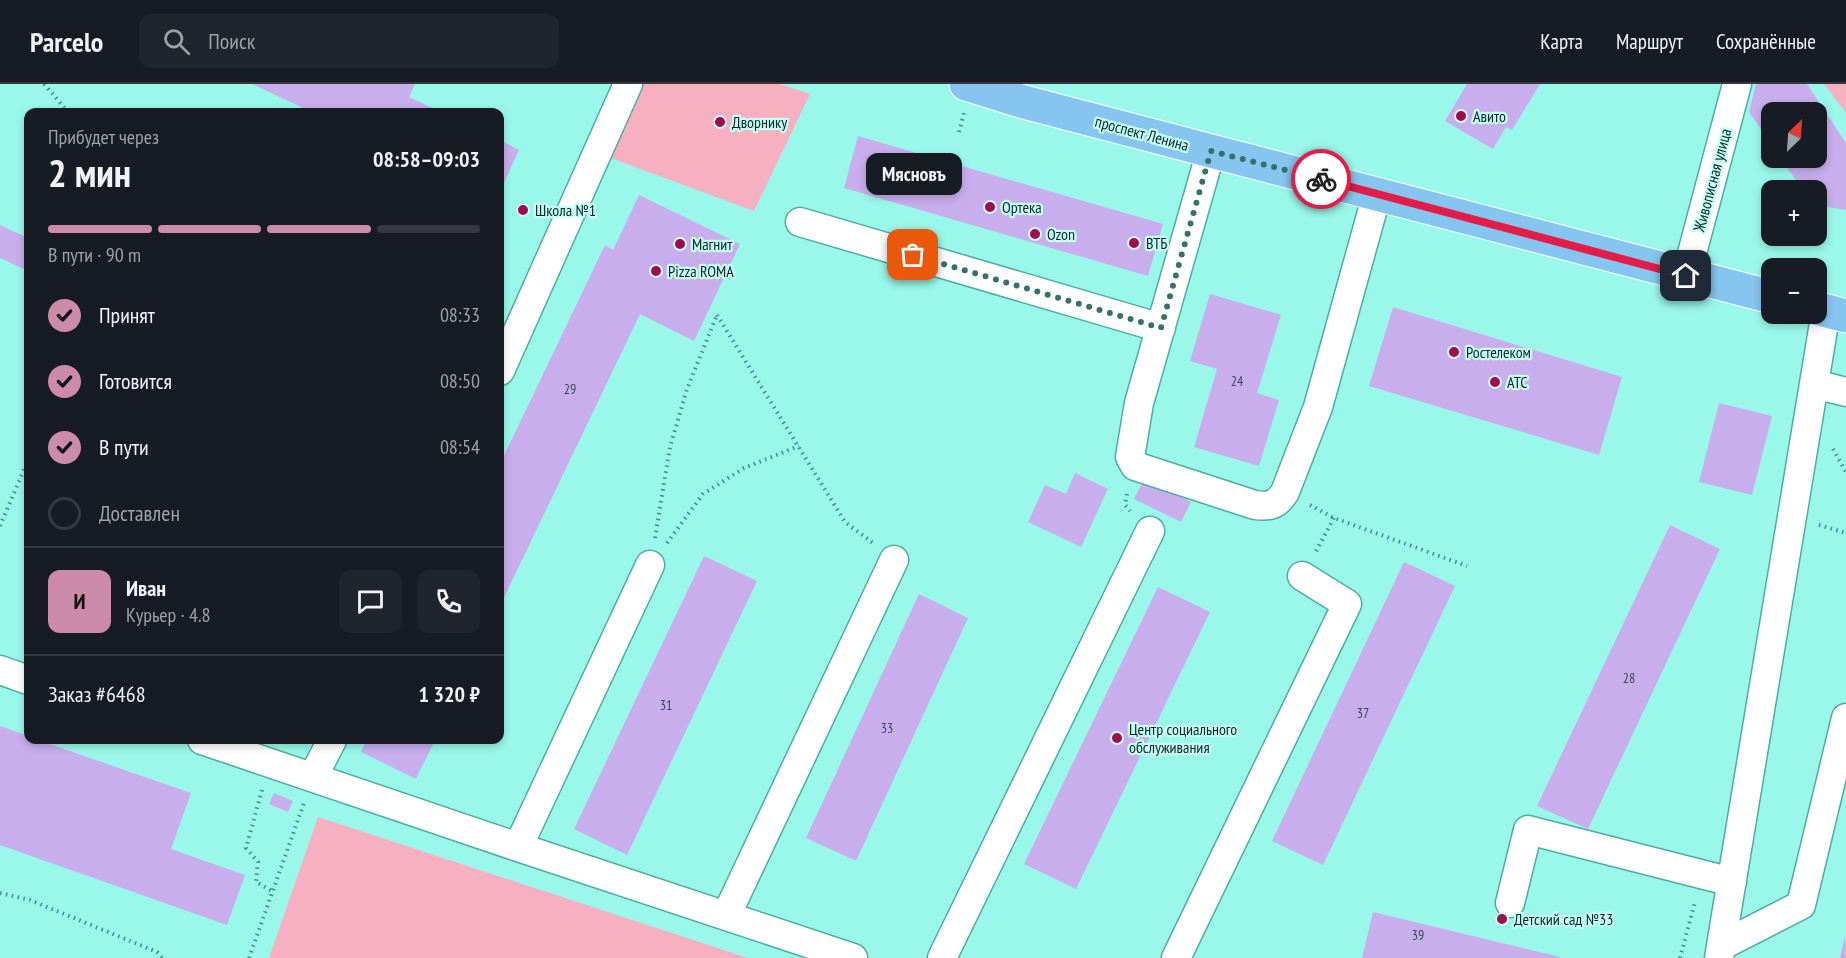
<!DOCTYPE html>
<html lang="ru">
<meta charset="utf-8">
<style>
:root{--surface:#171b24;--page:#20242c;--text:#f1f3f6;--muted:#9ea1a6;--line:#363941;--accent:#cd8baa}
body{margin:0;font-family:"PT Sans Narrow",sans-serif;background:var(--page);color:var(--text);height:100vh;display:flex;flex-direction:column;font-size:22px;white-space:nowrap}
*{box-sizing:border-box;margin:0}
p{font-size:20px;color:var(--muted)}
.icon{flex:none;width:33px;height:33px;fill:none;stroke:currentColor;stroke-width:2;stroke-linecap:round;stroke-linejoin:round}
.map{position:relative;flex:1;overflow:hidden}
.panel{position:absolute;left:24px;top:24px;width:480px;height:636px;display:flex;flex-direction:column;background:var(--surface);border-radius:12px;box-shadow:0 3px 9px #0003}
.panel>*{flex:none}
.needle{width:39px;rotate:25deg}
.controls{position:absolute;left:1761px;top:18px;display:grid;gap:12px}
.controls a{display:grid;place-items:center;width:66px;height:66px;border-radius:12px;background:var(--surface);box-shadow:0 3px 9px #0003;font-size:30px}
.pin{position:absolute;display:grid;place-items:center;width:51px;height:51px;color:#fff;margin:-26px;border-radius:12px;box-shadow:0 3px 9px #0006}
.courier{position:absolute;display:grid;place-items:center;width:60px;height:60px;margin:-30px;border:4px solid #e11d48;border-radius:50%;background:#fff;color:#222;box-shadow:0 2px 8px #0007}
.bubble{position:absolute;height:42px;border-radius:12px;background:var(--surface);box-shadow:0 3px 9px #0003;font-size:20px;font-weight:600;line-height:42px;text-align:center}
.headline em{font-style:normal;font-weight:600}
.headline div{display:flex;flex-direction:column-reverse}
.headline{display:flex;align-items:center;justify-content:space-between;height:102px;padding:0 24px}
h1{font-size:39px;font-weight:600;line-height:45px}
.bar{display:grid;grid-template-columns:repeat(4,1fr);gap:9px 6px;align-content:center;height:72px;padding:0 24px}
.bar i{height:8px;border-radius:4px;background:var(--line)}
.bar .active{background:var(--accent)}
.bar p{grid-column:span 4}
.line{display:flex;align-items:center;gap:15px;padding:0 24px;border-top:2px solid var(--line)}
.line div{flex:1}
.round{display:grid;place-items:center;flex:none;width:63px;height:63px;border-radius:12px;background:var(--page)}
ol{padding:0 24px;list-style:none}
li{display:flex;align-items:center;gap:18px;height:66px}
li p{margin-inline-start:auto}
li .icon{padding:6px;border-radius:50%;background:var(--accent);color:#111;stroke-width:4}
li:last-child{color:var(--muted)}
li i{width:33px;height:33px;border:3px solid var(--line);border-radius:50%}
header{display:flex;align-items:center;gap:36px;box-sizing:border-box;height:84px;padding:0 30px;background:var(--surface);border-bottom:2px solid var(--line)}
header strong{font-size:28px}
nav{display:flex;gap:33px;margin-inline-start:auto;font-size:21px}
.search{width:420px;height:54px;background:var(--page);display:flex;align-items:center;gap:15px;box-sizing:border-box;padding:0 21px;border-radius:12px;color:var(--muted);font-size:22px}
.map>svg:first-child{display:block}
.green{fill:#f7b0c1}
.building{fill:#c8aeed}
.lines{fill:none;stroke-linecap:round;stroke-linejoin:round}
.minor-casing{stroke:#4dada0;stroke-width:31}
.major-casing{stroke:#fff;stroke-width:35}
.path{stroke:#498c83;stroke-width:4;stroke-dasharray:1.5 4.5;stroke-linecap:butt}
.minor{stroke:#fff;stroke-width:28}
.major{stroke:#86c5ef;stroke-width:33}
.done{stroke:#36726a;stroke-width:6;stroke-dasharray:0 10.8}
.route{stroke:#e11d48;stroke-width:8}
.poi-dot{fill:#a10c4e;stroke:#c8fef5;stroke-width:2}
.labels{text-anchor:middle;stroke-width:4.5;stroke-linejoin:round;paint-order:stroke}
.number-label{font-size:14px;fill:#324b57}
.poi-label{font-size:16px;fill:#002a25;stroke:#c8fef5;text-anchor:start}
.street-label{font-size:16px;fill:#002a25;stroke:#c8fef5}
</style>
<header>
<strong>Parcelo</strong>
<div class="search"><svg class="icon" aria-label="search" viewBox="0 0 24 24"><circle cx="10" cy="10" r="6"/><path d="M15 15l6 6"/></svg>Поиск</div>
<nav><a>Карта</a><a>Маршрут</a><a>Сохранённые</a></nav>
</header>
<div class="map">
<svg width="1846" height="874" viewBox="0 0 1846 874">
<rect width="100%" height="100%" fill="#9af8ea"/>
<!-- green -->
<path class="green" d="M 638,0 L 780,0 L 810,10 L 754,127 L 605,72 Z
M 1824,0 L 1846,0 L 1846,29 Z
M 318,733 L 748,874 L 269,874 Z"/>
<!-- building -->
<path class="building" d="M 252,0 L 415,0 L 409,13 L 441,28 L 312,28 Z
M 1467,0 L 1540,0 L 1512,46 L 1506,43 L 1493,65 L 1445,37 Z
M 1756,0 L 1807,0 L 1846,59 L 1846,126 L 1816,121 L 1816,106 L 1803,106 L 1780,74 L 1816,74 L 1816,28 L 1772,28 L 1772,61 L 1749,28 Z
M 858,52 L 1163,140 L 1148,192 L 844,104 Z
M 500,56 L 519,66 L 500,107 Z
M 639,111 L 740,160 L 694,257 L 640,230 L 500,522 L 500,380 L 605,161 L 613,166 Z
M 0,141 L 28,154 L 28,187 L 0,174 Z
M 1210,210 L 1281,231 L 1257,309 L 1279,316 L 1259,382 L 1194,363 L 1217,285 L 1190,277 Z
M 1393,223 L 1622,293 L 1599,371 L 1369,302 Z
M 1719,319 L 1772,332 L 1752,411 L 1699,398 Z
M 1075,389 L 1108,405 L 1081,463 L 1028,438 L 1045,401 L 1066,410 Z
M 1144,395 L 1191,418 L 1181,438 L 1134,415 Z
M 1670,441 L 1720,465 L 1588,745 L 1537,722 Z
M 704,472 L 757,497 L 627,771 L 574,745 Z
M 1404,478 L 1455,502 L 1323,781 L 1272,757 Z
M 1158,503 L 1210,528 L 1076,805 L 1024,780 Z
M 919,510 L 968,534 L 856,777 L 806,754 Z
M 0,642 L 28,652 L 28,656 L 38,656 L 191,709 L 171,765 L 245,791 L 227,841 L 0,761 Z
M 367,656 L 435,656 L 416,695 L 361,668 Z
M 274,709 L 293,717 L 288,728 L 269,720 Z
M 1373,828 L 1560,873 L 1560,874 L 1362,874 Z
M 1845,852 L 1846,874 L 1840,874 Z"/>
<g class="lines">
<!-- minor casing -->
<g class="minor-casing">
<path id="minor" d="M 1211,67 L 1139,319 L 1130,373 L 1135,382 L 1255,421 C 1270,423 1277,421 1285,408 L 1318,323 L 1377,110
M 800,138 L 1161,244
M 1686,192 L 1737,0
M 500,287 L 628,0
M 1814,300 L 1846,308
M 0,586 L 28,596
M 202,656 L 518,763 L 853,874
M 313,693 L 332,656
M 518,763 L 650,481
M 1510,819 L 1528,746 L 1732,798
M 726,832 L 894,476
M 1721,862 L 1801,821 L 1846,634
M 942,874 L 1150,447
M 1176,874 L 1347,520 L 1302,492
M 1719,874 L 1826,227"/>
</g>
<!-- major casing -->
<g class="major-casing">
<path id="major" d="M 966,0 L 1024,18 L 1211,67 L 1772,213
M 1816,224 L 1846,232"/>
</g>
<!-- path -->
<path class="path" d="M 44,0 L 68,28
M 959,48 L 964,29
M 717,231 L 845,438 L 873,459
M 1833,365 L 1846,388
M 1127,410 L 1125,421 L 1130,427
M 1310,421 L 1334,434 L 1467,482
M 1819,441 L 1846,449
M 0,442 L 28,376
M 655,454 L 670,363 L 687,305 L 717,231
M 667,459 L 703,410 L 744,384 L 799,362
M 1316,467 L 1334,434
M 262,706 L 246,764 L 258,778 L 256,798 L 272,807
M 0,809 L 30,816 L 157,868 L 162,874
M 249,874 L 304,719
M 1680,874 L 1695,818"/>
<!-- minor -->
<use href="#minor" class="minor"/>
<!-- major -->
<use href="#major" class="major"/>
</g>
<g class="lines">
<!-- done -->
<path class="done" d="M 913,171 L 1161,244 L 1211,67 L 1321,95"/>
<!-- route -->
<path class="route" d="M 1321,95 L 1686,192"/>
</g>
<!-- markers -->
<g class="poi-dot">
<circle cx="1461" cy="32" r="6"/>
<circle cx="720" cy="38" r="6"/>
<circle cx="990" cy="123" r="6"/>
<circle cx="523" cy="126" r="6"/>
<circle cx="1035" cy="150" r="6"/>
<circle cx="1134" cy="159" r="6"/>
<circle cx="680" cy="160" r="6"/>
<circle cx="656" cy="187" r="6"/>
<circle cx="1454" cy="268" r="6"/>
<circle cx="1495" cy="298" r="6"/>
<circle cx="1117" cy="654" r="6"/>
<circle cx="1502" cy="835" r="6"/>
</g>
<g class="labels">
<!-- number labels -->
<g class="number-label">
<text x="1237" y="302">24</text>
<text x="570" y="310">29</text>
<text x="1629" y="599">28</text>
<text x="666" y="626">31</text>
<text x="1363" y="634">37</text>
<text x="887" y="649">33</text>
<text x="1418" y="856">39</text>
</g>
<!-- poi labels -->
<g class="poi-label">
<text x="1473" y="38">Авито</text>
<text x="732" y="44">Дворнику</text>
<text x="1002" y="129">Ортека</text>
<text x="535" y="132">Школа №1</text>
<text x="1047" y="156">Ozon</text>
<text x="1146" y="165">ВТБ</text>
<text x="692" y="166">Магнит</text>
<text x="668" y="193">Pizza ROMA</text>
<text x="1466" y="274">Ростелеком</text>
<text x="1507" y="304">АТС</text>
<text x="1129" y="651">Центр социального<tspan x="1129" dy="18">обслуживания</tspan></text>
<text x="1514" y="841">Детский сад №33</text>
</g>
<!-- street labels -->
<g class="street-label">
<text transform="translate(1142 49) rotate(15)" y="6">проспект Ленина</text>
<text transform="translate(1712 96) rotate(-75)" y="6">Живописная улица</text>
</g>
</g>
</svg>
<div class="controls">
<a><svg class="needle" viewBox="-14 -14 28 28"><path d="M0-13l5 13h-10z" fill="#e53935"/><path d="M0 13l5-13h-10z" fill="#9ea1a6"/></svg></a>
<a>+</a>
<a>−</a>
</div>
<div class="pin" style="left:913px;top:171px;background:#ea580c"><svg class="icon" aria-label="bag" viewBox="0 0 24 24"><path d="M5 8h14l-1 12H6zM9 8a3 3 0 0 1 6 0"/></svg></div>
<div class="pin" style="left:1686px;top:192px;background:#1f2937"><svg class="icon" aria-label="home" viewBox="0 0 24 24"><path d="M3 11l9-7 9 7M6 9v11h12V9"/></svg></div>
<div class="courier" style="left:1321px;top:95px"><svg class="icon" aria-label="bike" viewBox="0 0 24 24"><circle cx="6" cy="16" r="4"/><circle cx="18" cy="16" r="4"/><path d="M6 16l4-8h5l3 8M10 8l3 8H6M13 5h3"/></svg></div>
<div class="bubble" style="left:866px;top:69px;width:96px">Мясновъ</div>
<section class="panel">
<div class="headline"><div><h1>2 мин</h1><p>Прибудет через</p></div><em>08:58–09:03</em></div>
<div class="bar"><i class="active"></i><i class="active"></i><i class="active"></i><i></i><p>В пути · 90 m</p></div>
<ol>
<li><svg class="icon" aria-label="check" viewBox="0 0 24 24"><path d="M5 12l5 5 9-10"/></svg>Принят<p>08:33</p></li>
<li><svg class="icon" aria-label="check" viewBox="0 0 24 24"><path d="M5 12l5 5 9-10"/></svg>Готовится<p>08:50</p></li>
<li><svg class="icon" aria-label="check" viewBox="0 0 24 24"><path d="M5 12l5 5 9-10"/></svg>В пути<p>08:54</p></li>
<li><i></i>Доставлен</li>
</ol>
<div class="line" style="height:108px"><b class="round" style="background:var(--accent);color:#111">И</b><div><b>Иван</b><p>Курьер · 4.8</p></div><a class="round"><svg class="icon" aria-label="chat" viewBox="0 0 24 24"><path d="M4 5h16v11H9l-5 4z"/></svg></a><a class="round"><svg class="icon" aria-label="phone" viewBox="0 0 24 24"><path d="M5 4h4l2 5-3 2q2 4 5 5l2-3 5 2v4C11 20 4 13 5 4z"/></svg></a></div>
<div class="line" style="height:78px"><div>Заказ #6468</div><b>1 320 ₽</b></div>
</section>
</div>
